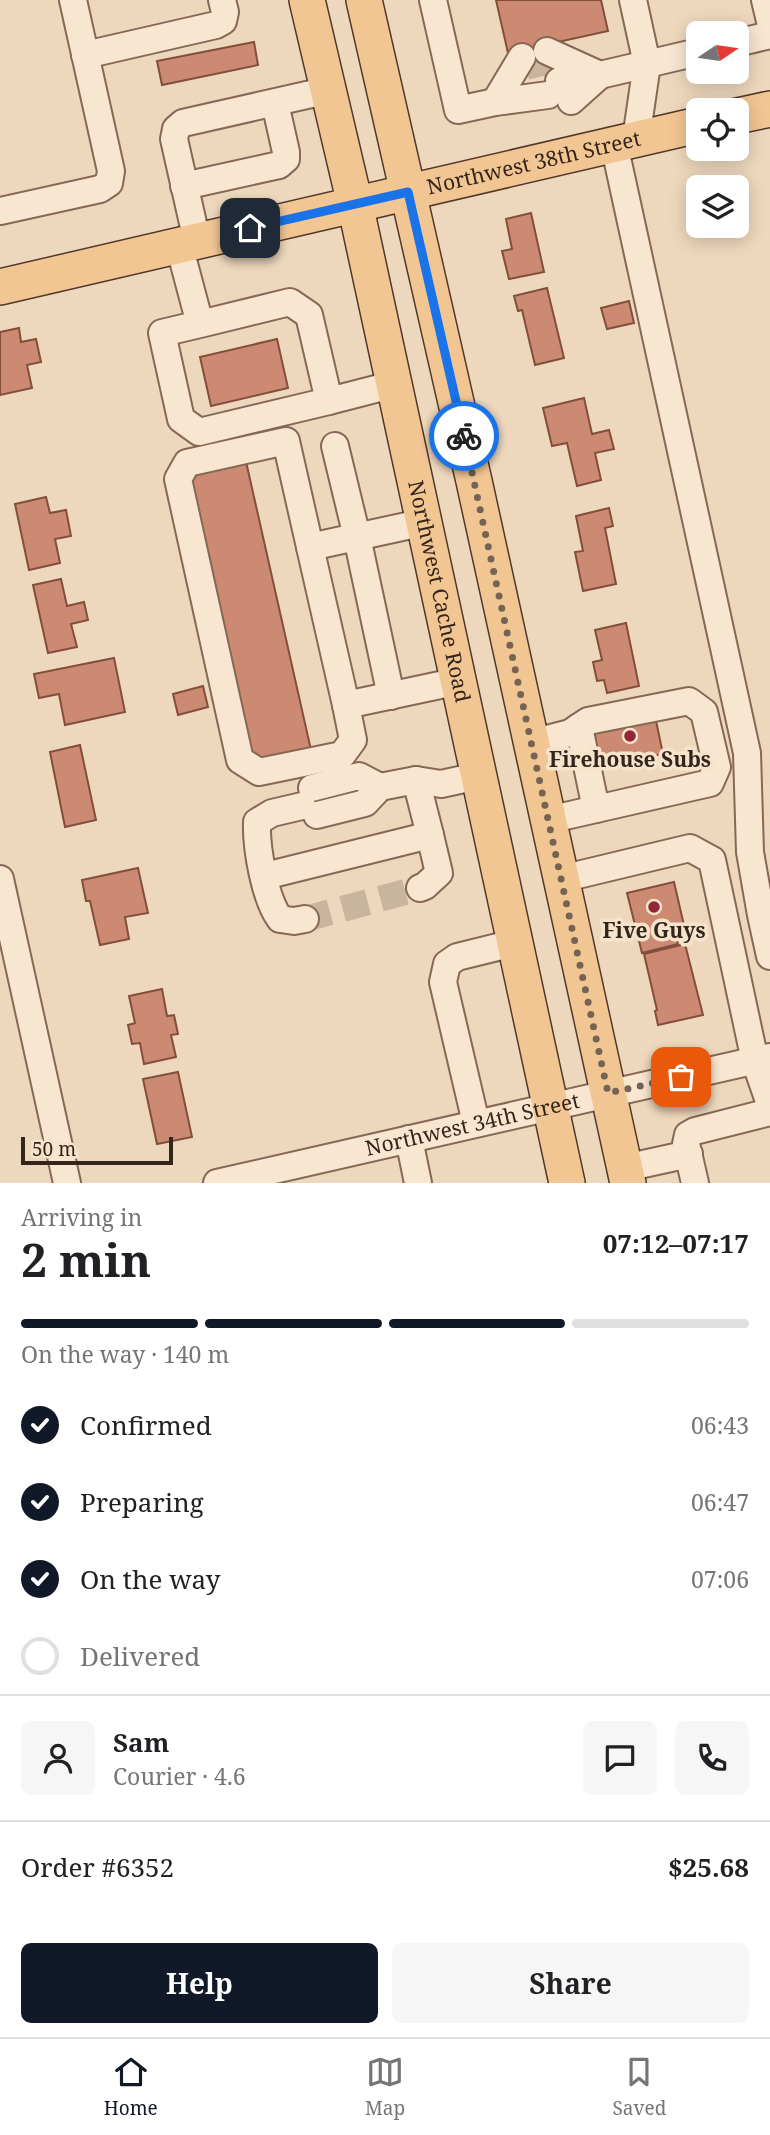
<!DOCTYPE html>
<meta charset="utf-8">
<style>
:root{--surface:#fff;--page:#f6f6f6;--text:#202124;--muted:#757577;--line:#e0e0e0;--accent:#111827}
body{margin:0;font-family:"Noto Serif",serif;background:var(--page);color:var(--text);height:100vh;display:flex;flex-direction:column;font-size:26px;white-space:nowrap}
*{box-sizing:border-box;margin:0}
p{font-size:23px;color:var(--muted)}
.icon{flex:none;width:38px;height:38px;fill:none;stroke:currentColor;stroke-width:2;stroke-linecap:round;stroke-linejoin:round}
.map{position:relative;height:1183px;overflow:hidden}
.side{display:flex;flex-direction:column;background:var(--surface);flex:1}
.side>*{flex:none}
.needle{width:46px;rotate:77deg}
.tools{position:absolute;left:686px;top:21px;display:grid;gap:14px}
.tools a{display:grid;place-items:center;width:63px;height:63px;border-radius:10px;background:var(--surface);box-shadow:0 4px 18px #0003;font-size:35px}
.scale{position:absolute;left:21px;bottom:18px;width:152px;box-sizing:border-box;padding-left:7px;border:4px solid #34241b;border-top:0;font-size:19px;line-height:24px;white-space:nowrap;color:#34241b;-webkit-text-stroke:5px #f5e3cc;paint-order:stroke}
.pin{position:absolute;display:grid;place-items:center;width:60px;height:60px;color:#fff;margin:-30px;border-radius:14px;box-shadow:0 4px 10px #0006}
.courier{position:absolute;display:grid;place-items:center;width:70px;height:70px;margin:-35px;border:5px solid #1a73e8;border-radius:50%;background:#fff;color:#222;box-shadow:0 2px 9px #0007}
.overview em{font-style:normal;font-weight:700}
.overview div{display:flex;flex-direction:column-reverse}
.overview{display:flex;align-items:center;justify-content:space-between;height:119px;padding:0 21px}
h1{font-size:46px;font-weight:700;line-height:52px}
.bar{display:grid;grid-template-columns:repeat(4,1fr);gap:10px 7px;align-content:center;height:84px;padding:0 21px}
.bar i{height:9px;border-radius:5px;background:var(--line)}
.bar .selected{background:var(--accent)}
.bar p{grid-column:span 4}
.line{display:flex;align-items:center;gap:18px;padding:0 21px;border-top:2px solid var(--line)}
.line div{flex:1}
.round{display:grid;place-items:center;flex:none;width:74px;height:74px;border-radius:10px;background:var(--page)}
ol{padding:0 21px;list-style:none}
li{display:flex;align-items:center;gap:21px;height:77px}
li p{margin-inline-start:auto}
li .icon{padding:7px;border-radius:50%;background:var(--accent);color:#fff;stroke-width:4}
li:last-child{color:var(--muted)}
li i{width:38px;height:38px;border:4px solid var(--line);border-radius:50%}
.primary-button{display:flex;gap:14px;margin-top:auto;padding:14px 21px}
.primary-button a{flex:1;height:80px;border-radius:10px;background:var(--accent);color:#fff;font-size:28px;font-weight:700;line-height:80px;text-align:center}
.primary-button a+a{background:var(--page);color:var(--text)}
.dock{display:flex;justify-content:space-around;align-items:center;height:98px;border-top:2px solid var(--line);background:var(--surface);font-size:19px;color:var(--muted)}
.dock a{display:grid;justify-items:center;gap:4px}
.dock .selected{color:var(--accent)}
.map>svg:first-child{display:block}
.building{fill:#cc8a72;stroke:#844e3c;stroke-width:2}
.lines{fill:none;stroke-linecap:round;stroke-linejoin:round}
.minor-tunnel{stroke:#c9b49d;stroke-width:26;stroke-dasharray:26 13;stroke-linecap:butt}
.minor-casing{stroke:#856856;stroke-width:30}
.major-casing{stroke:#52372b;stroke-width:38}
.minor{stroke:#f9e6d0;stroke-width:26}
.major{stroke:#f2c693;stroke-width:35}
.done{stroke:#756354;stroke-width:7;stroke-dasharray:0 12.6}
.route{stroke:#1a73e8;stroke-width:9}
.poi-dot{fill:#942637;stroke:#f5e3cc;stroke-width:2.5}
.labels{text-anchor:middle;stroke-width:7;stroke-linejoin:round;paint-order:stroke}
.street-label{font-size:21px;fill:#34241b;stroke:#f5e3cc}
.poi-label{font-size:21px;font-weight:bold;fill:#34241b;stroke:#f5e3cc}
</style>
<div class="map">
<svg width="770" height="1183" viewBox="0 0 770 1183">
<rect width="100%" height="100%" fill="#eed8bd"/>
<!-- building -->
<path class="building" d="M 496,0 L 601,0 L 608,31 L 508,53 Z
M 254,42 L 258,65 L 162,85 L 157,61 Z
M 531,213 L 544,272 L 509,279 L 502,251 L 512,249 L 506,219 Z
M 547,288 L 564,358 L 535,365 L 522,310 L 518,311 L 514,296 Z
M 629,301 L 634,323 L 607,329 L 601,308 Z
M 19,328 L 21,342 L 36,339 L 41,362 L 27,365 L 32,388 L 0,395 L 0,332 Z
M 277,339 L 288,388 L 211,406 L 200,357 Z
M 584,398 L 592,434 L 609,430 L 614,449 L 595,453 L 601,480 L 577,486 L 567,443 L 552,446 L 543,408 Z
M 245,457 L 311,750 L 265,761 L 247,752 L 188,481 L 200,466 Z
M 46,497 L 50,513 L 66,510 L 71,536 L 55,539 L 60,563 L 29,570 L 15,504 Z
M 609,508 L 613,526 L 605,528 L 616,584 L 583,591 L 575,552 L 583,551 L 576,516 Z
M 61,579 L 67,606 L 84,602 L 88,620 L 71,624 L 77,647 L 48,653 L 33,585 Z
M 626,623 L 639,686 L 607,693 L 604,680 L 597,681 L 593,662 L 602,660 L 595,630 Z
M 114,658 L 125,712 L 65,725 L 59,694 L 39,698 L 34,674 Z
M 203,686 L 208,707 L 178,715 L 173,694 Z
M 655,716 L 663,754 L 598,767 L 590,729 Z
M 80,745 L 96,820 L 65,827 L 50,752 Z
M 138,868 L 148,913 L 125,917 L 129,939 L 100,945 L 90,901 L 86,901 L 82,880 Z
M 674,882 L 686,934 L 676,936 L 678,944 L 642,953 L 627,893 Z
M 685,944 L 703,1015 L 658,1025 L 655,1011 L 657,1010 L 644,954 Z
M 162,989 L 167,1016 L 174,1015 L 178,1034 L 171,1035 L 176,1057 L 144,1064 L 140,1043 L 132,1044 L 128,1025 L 135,1023 L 129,996 Z
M 178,1072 L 192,1137 L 157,1144 L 143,1079 Z"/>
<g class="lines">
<!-- minor-tunnel -->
<path class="minor-tunnel" d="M 526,67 L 550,61
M 305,919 L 420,888"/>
<!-- minor casing -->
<g class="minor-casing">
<g id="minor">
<path d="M 433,0 L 458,110 L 495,102 L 548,95"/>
<path d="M 633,0 L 647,64 L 698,52"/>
<path d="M 765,0 L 770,21"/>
<path d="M 737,43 L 770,35"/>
<path d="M 547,51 L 600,75"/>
<path d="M 85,55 L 216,25 L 223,21 L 225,12 L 222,0"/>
<path d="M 559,81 L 600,75 L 647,64 L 636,139"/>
<path d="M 571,101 L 600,75"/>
<path d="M 495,102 L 522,57"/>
<path d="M 614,144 L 747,753 L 750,852 L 761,915 L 770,956"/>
<path d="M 184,186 L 279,165 L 286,159 L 286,152 L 275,103"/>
<path d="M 0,211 L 100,189 L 109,183 L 111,171 L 73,0"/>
<path d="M 197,241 L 174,139 L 176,129 L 183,123 L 329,90"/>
<path d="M 179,245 L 200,324 L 290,302 L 309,315 L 329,401 L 199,432 L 181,419 L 162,333 L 200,324"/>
<path d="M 329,401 L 395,384"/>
<path d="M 335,446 L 357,537 L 391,696"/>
<path d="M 425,522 L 310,547 L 346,705 L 459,681"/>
<path d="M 310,547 L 286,441 L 187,463 L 178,479 L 240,760 L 259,772 L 342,755 L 353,740 L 346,705"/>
<path d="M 579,727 L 596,809"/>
<path d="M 531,743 L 570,733 L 588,721 L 689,701 L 704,712 L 717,767 L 710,783 L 548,820"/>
<path d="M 312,788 L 359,776 L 380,787 L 416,780 L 441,784 L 478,776"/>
<path d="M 302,806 L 272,813 L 257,822 C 256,848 265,899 280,919 L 294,921 L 305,919"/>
<path d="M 317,815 L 365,803 L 380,787"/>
<path d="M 265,876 L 430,835 L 416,780"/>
<path d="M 0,879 L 67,1183"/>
<path d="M 561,879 L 690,848 L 712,860 L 755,1061 L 770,1104"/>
<path d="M 420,888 L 425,886 L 439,873 L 430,835"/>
<path d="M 476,1123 L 443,982 L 447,964 L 457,957 L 514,943"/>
<path d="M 409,1139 L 418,1183"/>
<path d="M 625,1168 L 689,1154"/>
<path id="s1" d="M 217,1183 L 770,1057"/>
<path d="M 695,1183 L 686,1144 L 688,1135 L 695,1131 L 770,1112"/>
</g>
</g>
<!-- major casing -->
<g class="major-casing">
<g id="major">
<path id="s2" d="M 307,0 L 355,204 L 567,1183"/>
<path d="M 364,0 L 474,481 L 628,1183"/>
<path d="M 737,116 L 770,109"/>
<path id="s3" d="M 0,287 L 698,125"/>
</g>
</g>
<!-- minor -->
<use href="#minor" class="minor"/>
<!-- major -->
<use href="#major" class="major"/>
</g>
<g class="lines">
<!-- done -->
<path class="done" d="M 464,436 L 608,1093 L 681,1077"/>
<!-- route -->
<path class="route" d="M 250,228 L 408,192 L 464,436"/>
</g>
<!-- markers -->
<g class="poi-dot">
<circle cx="630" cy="736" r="7"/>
<circle cx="654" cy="907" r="7"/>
</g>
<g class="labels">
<!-- street labels -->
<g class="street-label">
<text dy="7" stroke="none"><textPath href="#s3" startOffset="548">Northwest 38th Street</textPath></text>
<text dy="7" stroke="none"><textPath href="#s2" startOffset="606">Northwest Cache Road</textPath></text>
<text dy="7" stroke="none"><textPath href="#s1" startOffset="262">Northwest 34th Street</textPath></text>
</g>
<!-- poi labels -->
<g class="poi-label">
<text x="630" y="767">Firehouse Subs</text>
<text x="654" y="938">Five Guys</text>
</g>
</g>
</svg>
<div class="tools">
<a><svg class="needle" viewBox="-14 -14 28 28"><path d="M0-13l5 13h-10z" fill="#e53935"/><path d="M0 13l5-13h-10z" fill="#757577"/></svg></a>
<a><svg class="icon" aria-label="locate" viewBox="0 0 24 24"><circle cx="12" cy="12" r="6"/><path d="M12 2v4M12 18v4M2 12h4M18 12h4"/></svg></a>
<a><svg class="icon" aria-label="layers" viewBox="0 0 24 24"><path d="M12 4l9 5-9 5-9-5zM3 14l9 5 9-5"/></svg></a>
</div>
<div class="scale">50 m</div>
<div class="pin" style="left:681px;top:1077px;background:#ea580c"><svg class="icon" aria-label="bag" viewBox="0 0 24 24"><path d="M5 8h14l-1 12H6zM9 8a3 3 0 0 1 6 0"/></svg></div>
<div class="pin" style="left:250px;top:228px;background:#1f2937"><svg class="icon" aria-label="home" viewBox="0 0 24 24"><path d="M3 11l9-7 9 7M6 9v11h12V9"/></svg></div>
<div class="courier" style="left:464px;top:436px"><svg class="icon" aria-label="bike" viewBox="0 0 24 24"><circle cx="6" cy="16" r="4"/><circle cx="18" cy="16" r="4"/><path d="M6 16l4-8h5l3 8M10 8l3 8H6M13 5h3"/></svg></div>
</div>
<section class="side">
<div class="overview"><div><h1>2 min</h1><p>Arriving in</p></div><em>07:12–07:17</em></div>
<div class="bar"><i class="selected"></i><i class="selected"></i><i class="selected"></i><i></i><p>On the way · 140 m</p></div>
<ol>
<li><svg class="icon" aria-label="check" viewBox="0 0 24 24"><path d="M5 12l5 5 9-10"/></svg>Confirmed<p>06:43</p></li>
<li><svg class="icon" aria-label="check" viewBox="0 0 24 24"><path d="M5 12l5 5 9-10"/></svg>Preparing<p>06:47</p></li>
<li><svg class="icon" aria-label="check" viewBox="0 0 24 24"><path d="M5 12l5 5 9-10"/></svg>On the way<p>07:06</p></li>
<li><i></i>Delivered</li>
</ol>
<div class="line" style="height:126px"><a class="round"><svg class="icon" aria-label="person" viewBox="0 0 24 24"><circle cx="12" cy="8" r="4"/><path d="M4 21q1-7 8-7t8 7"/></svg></a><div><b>Sam</b><p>Courier · 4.6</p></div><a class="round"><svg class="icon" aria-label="chat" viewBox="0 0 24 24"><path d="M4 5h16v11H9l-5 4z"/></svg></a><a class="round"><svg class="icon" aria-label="phone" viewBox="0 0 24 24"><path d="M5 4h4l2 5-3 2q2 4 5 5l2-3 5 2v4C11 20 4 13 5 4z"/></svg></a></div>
<div class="line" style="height:91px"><div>Order #6352</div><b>$25.68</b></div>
<div class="primary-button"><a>Help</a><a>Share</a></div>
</section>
<nav class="dock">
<a class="selected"><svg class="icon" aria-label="home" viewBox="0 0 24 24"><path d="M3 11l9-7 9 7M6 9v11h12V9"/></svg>Home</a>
<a><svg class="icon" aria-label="map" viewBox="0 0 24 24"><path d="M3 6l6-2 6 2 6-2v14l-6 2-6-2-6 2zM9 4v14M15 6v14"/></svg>Map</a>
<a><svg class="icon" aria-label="saved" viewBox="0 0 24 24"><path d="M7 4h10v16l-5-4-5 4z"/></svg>Saved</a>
</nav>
